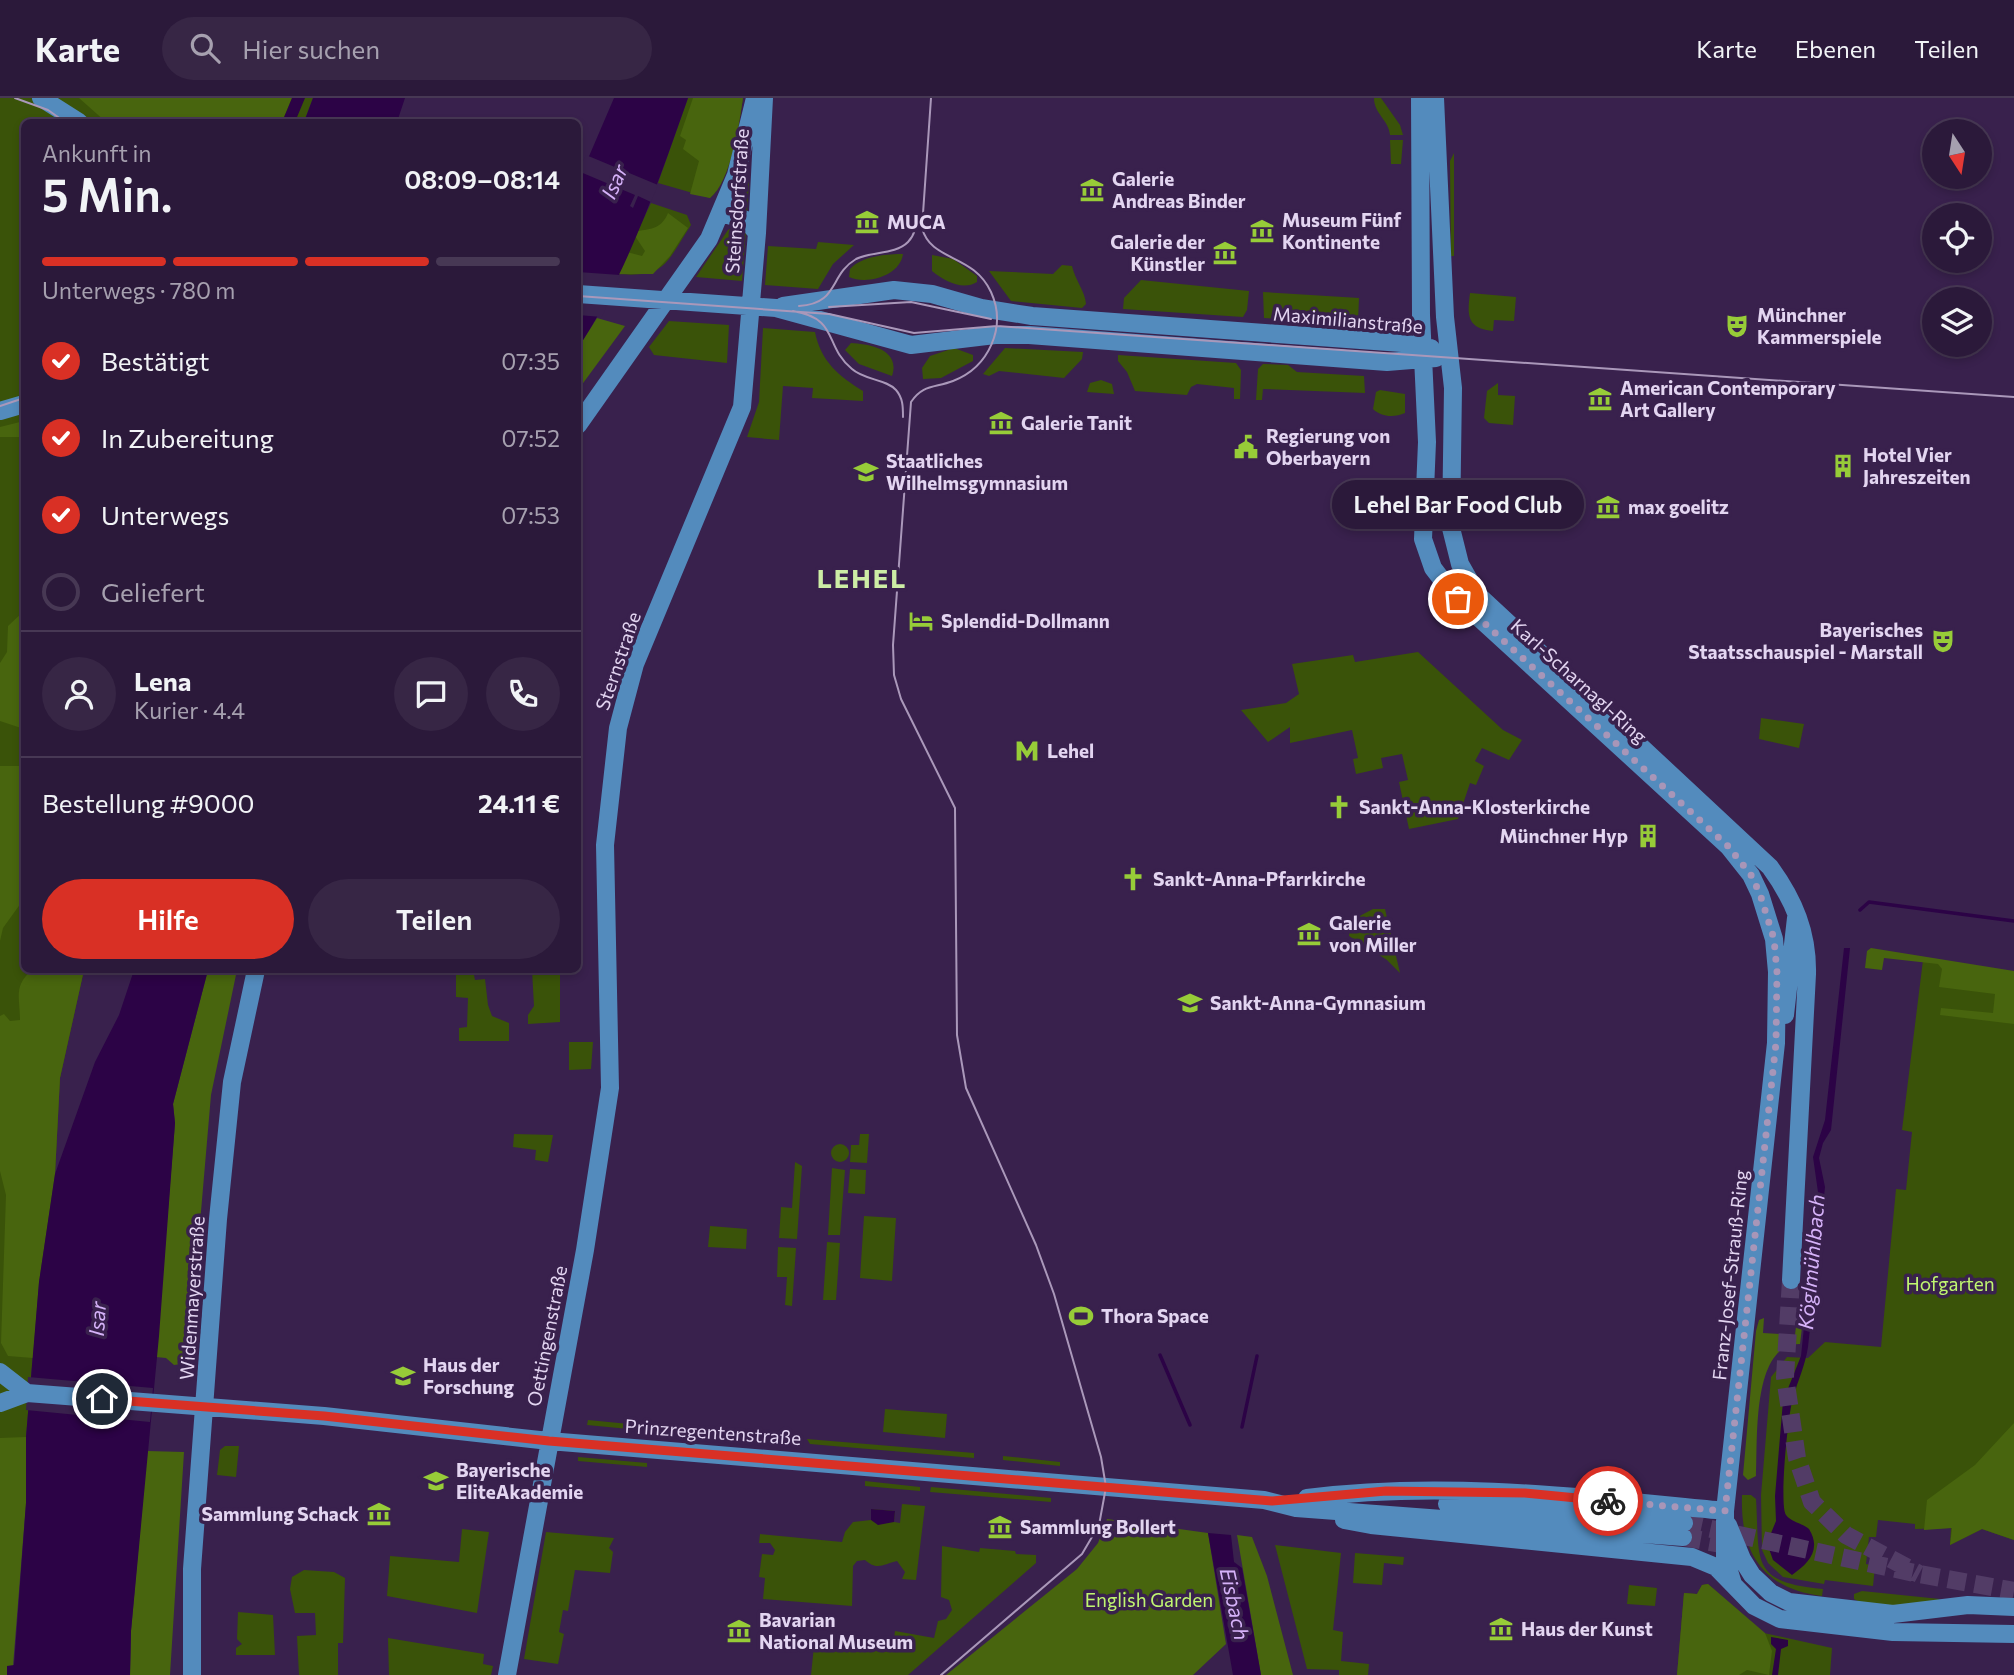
<!DOCTYPE html>
<html lang="de">
<meta charset="utf-8">
<style>
:root{--surface:#2b193a;--page:#372645;--text:#f1f3f6;--muted:#a6a0af;--line:#473854;--accent:#d93025}
body{margin:0;font-family:Commissioner,sans-serif;background:var(--page);color:var(--text);height:100vh;display:flex;flex-direction:column;font-size:26px;white-space:nowrap}
*{box-sizing:border-box;margin:0}
p{font-size:23px;color:var(--muted)}
.icon{flex:none;width:38px;height:38px;fill:none;stroke:currentColor;stroke-width:2;stroke-linecap:round;stroke-linejoin:round}
.map{position:relative;flex:1;overflow:hidden}
.details{position:absolute;left:21px;top:21px;width:560px;height:854px;display:flex;flex-direction:column;background:var(--surface);border-radius:10px;box-shadow:0 4px 10px #0003,0 0 0 2px var(--line)}
.details>*{flex:none}
.needle{width:46px;rotate:168deg}
.buttons{position:absolute;left:1922px;top:21px;display:grid;gap:14px}
.buttons a{display:grid;place-items:center;width:70px;height:70px;border-radius:50%;background:var(--surface);box-shadow:0 4px 10px #0003,0 0 0 2px var(--line);font-size:35px}
.pin{position:absolute;display:grid;place-items:center;width:60px;height:60px;color:#fff;margin:-30px;border:4px solid #fff;border-radius:50%;box-shadow:0 2px 7px #0007}
.courier{position:absolute;display:grid;place-items:center;width:70px;height:70px;margin:-35px;border:5px solid #d93025;border-radius:50%;background:#fff;color:#222;box-shadow:0 2px 9px #0007}
.bubble{position:absolute;height:49px;border-radius:24px;background:var(--surface);box-shadow:0 4px 10px #0003,0 0 0 2px var(--line);font-size:23px;font-weight:600;line-height:49px;text-align:center}
.overview em{font-style:normal;font-weight:600}
.overview div{display:flex;flex-direction:column-reverse}
.overview{display:flex;align-items:center;justify-content:space-between;height:119px;padding:0 21px}
h1{font-size:46px;font-weight:600;line-height:52px}
.bar{display:grid;grid-template-columns:repeat(4,1fr);gap:10px 7px;align-content:center;height:84px;padding:0 21px}
.bar i{height:9px;border-radius:5px;background:var(--line)}
.bar .current{background:var(--accent)}
.bar p{grid-column:span 4}
.line{display:flex;align-items:center;gap:18px;padding:0 21px;border-top:2px solid var(--line)}
.line div{flex:1}
.round{display:grid;place-items:center;flex:none;width:74px;height:74px;border-radius:37px;background:var(--page)}
ol{padding:0 21px;list-style:none}
li{display:flex;align-items:center;gap:21px;height:77px}
li p{margin-inline-start:auto}
li .icon{padding:7px;border-radius:50%;background:var(--accent);color:#fff;stroke-width:4}
li:last-child{color:var(--muted)}
li i{width:38px;height:38px;border:4px solid var(--line);border-radius:50%}
.button{display:flex;gap:14px;margin-top:auto;padding:14px 21px}
.button a{flex:1;height:80px;border-radius:42px;background:var(--accent);color:#fff;font-size:28px;font-weight:600;line-height:80px;text-align:center}
.button a+a{background:var(--page);color:var(--text)}
header{display:flex;align-items:center;gap:42px;box-sizing:border-box;height:98px;padding:0 35px;background:var(--surface);border-bottom:2px solid var(--line)}
header strong{font-size:33px}
nav{display:flex;gap:38px;margin-inline-start:auto;font-size:24px}
.search{width:490px;height:63px;background:var(--page);display:flex;align-items:center;gap:18px;box-sizing:border-box;padding:0 24px;border-radius:38px;color:var(--muted);font-size:26px}
.map>svg:first-child{display:block}
.green{fill:#3a5309}
.forest{fill:#48650e}
.water{fill:#2c0346}
.pier{fill:#39214d}
.lines{fill:none;stroke-linecap:round;stroke-linejoin:round}
.stream{stroke:#2c0346;stroke-width:3.5}
.secondary-tunnel{stroke:#523c66;stroke-width:18;stroke-dasharray:18 9;stroke-linecap:butt}
.secondary{stroke:#538bbd;stroke-width:18}
.tram{stroke:#aa98ba;stroke-width:2}
.done{stroke:#a896b8;stroke-width:7;stroke-dasharray:0 12.6}
.route{stroke:#d93025;stroke-width:9}
.labels{text-anchor:middle;stroke-width:7;stroke-linejoin:round;paint-order:stroke}
.poi-label{font-size:19px;font-weight:bold;fill:#e3d5f1;stroke:#39214d;text-anchor:start}
.street-label{font-size:19px;fill:#e3d5f1;stroke:#39214d}
.park-label{font-size:19px;fill:#c0f670;stroke:#39214d}
.water-label{font-size:21px;font-style:italic;fill:#d6b2f9;stroke:#39214d}
.district-label{font-size:26px;font-weight:bold;letter-spacing:2px;fill:#cdeda5;stroke:#39214d}
</style>
<header>
<strong>Karte</strong>
<div class="search"><svg class="icon" aria-label="search" viewBox="0 0 24 24"><circle cx="10" cy="10" r="6"/><path d="M15 15l6 6"/></svg>Hier suchen</div>
<nav><a>Karte</a><a>Ebenen</a><a>Teilen</a></nav>
</header>
<div class="map">
<svg width="2014" height="1577" viewBox="0 0 2014 1577">
<rect width="100%" height="100%" fill="#39214d"/>
<!-- green -->
<path class="green" d="M 0,0 L 313,0 L 304,24 L 24,24 L 24,872 L 84,872 L 60,980 L 55,1076 L 39,1184 L 26,1339 L 26,1405 L 7,1577 L 0,1577 Z
M 688,0 L 743,0 C 739,26 731,83 710,100 L 658,85 Z
M 1374,0 L 1381,0 L 1400,27 L 1403,37 L 1390,37 C 1389,22 1374,16 1374,0 Z
M 1390,42 L 1403,42 L 1401,66 L 1391,66 Z
M 1454,55 L 1454,158 L 1451,158 L 1450,63 Z
M 744,81 L 749,82 L 747,114 L 731,110 Z
M 651,105 L 687,117 L 691,127 C 666,165 666,180 617,176 Z
M 737,127 L 746,132 L 742,183 L 696,179 L 728,132 Z
M 818,144 L 854,147 L 833,166 L 818,191 L 765,187 L 768,148 L 816,151 Z
M 903,156 C 900,178 867,187 849,179 L 850,171 C 862,158 886,156 903,156 Z
M 932,157 L 953,161 L 977,178 L 977,184 C 963,193 944,183 932,173 Z
M 1062,167 L 1072,168 C 1075,182 1085,193 1086,206 L 1082,210 L 1011,203 L 989,173 L 1053,176 Z
M 1141,182 L 1249,193 L 1247,212 L 1243,219 L 1123,211 L 1124,200 Z
M 1263,194 L 1359,200 L 1358,223 L 1355,227 L 1264,220 Z
M 1470,195 L 1516,199 L 1514,223 L 1494,222 L 1493,233 C 1467,230 1467,218 1470,195 Z
M 669,223 L 729,227 L 727,265 L 654,257 L 649,249 Z
M 763,230 L 815,234 C 821,264 839,278 863,293 L 863,303 L 812,300 L 813,290 L 783,288 L 779,342 L 747,339 L 759,304 Z
M 851,245 C 869,246 901,251 892,278 L 859,266 L 845,252 Z
M 954,250 L 973,257 L 973,263 L 941,280 L 923,281 L 922,270 L 930,258 Z
M 1005,250 L 1083,254 L 1082,261 L 1064,280 L 999,273 L 989,278 L 983,276 Z
M 1118,257 L 1236,265 L 1241,272 L 1240,301 L 1234,301 L 1234,290 L 1197,286 L 1191,289 L 1187,297 L 1135,293 L 1127,274 L 1118,263 Z
M 1263,266 L 1288,267 L 1297,274 L 1364,278 L 1365,295 L 1263,291 L 1262,302 L 1256,302 L 1258,271 Z
M 1101,282 L 1112,286 L 1114,296 L 1087,294 L 1090,285 Z
M 1498,285 L 1498,297 L 1515,298 L 1513,327 L 1489,325 L 1484,320 L 1487,293 Z
M 1380,292 L 1405,296 L 1405,315 C 1394,320 1381,319 1373,311 L 1376,294 Z
M 1418,554 L 1503,632 L 1522,642 L 1509,662 L 1482,650 L 1475,663 L 1484,668 L 1476,687 L 1470,685 L 1458,721 L 1409,731 L 1399,684 L 1408,682 L 1402,656 L 1381,660 L 1383,670 L 1356,676 L 1353,661 L 1358,660 L 1352,632 L 1290,645 L 1290,629 L 1268,644 L 1241,612 L 1286,605 L 1299,596 L 1292,566 L 1353,557 L 1355,564 Z
M 1761,620 L 1804,626 L 1799,650 L 1759,641 Z
M 1373,811 L 1385,811 L 1400,875 L 1387,862 L 1349,838 L 1350,823 Z
M 1923,862 L 2014,876 L 2014,1442 L 1982,1431 L 1950,1447 L 1951,1430 L 1915,1431 L 1915,1426 L 1878,1422 L 1876,1439 L 1869,1439 L 1866,1466 L 1875,1468 L 1873,1488 L 1825,1482 L 1824,1486 L 1783,1479 L 1768,1465 L 1762,1452 L 1761,1397 L 1771,1279 L 1787,1259 L 1808,1260 L 1825,1244 L 1881,1249 L 1896,1091 L 1906,1092 L 1912,1034 L 1902,1032 Z
M 438,872 L 473,872 L 475,882 L 485,881 L 488,907 L 492,918 L 509,925 L 509,943 L 459,943 L 459,930 L 467,929 L 468,900 L 456,899 L 456,876 L 437,877 Z
M 532,872 L 560,872 L 560,924 L 528,926 L 528,917 L 534,908 Z
M 569,944 L 593,944 L 591,971 L 569,972 Z
M 514,1036 L 553,1037 L 548,1064 L 535,1062 L 536,1052 L 513,1049 Z
M 860,1036 L 869,1036 L 867,1065 L 850,1064 L 851,1047 L 859,1047 Z
M831 1055a9 9 0 1 1 18 0a9 9 0 1 1-18 0Z
M 795,1064 L 802,1068 L 797,1141 L 779,1140 L 781,1109 L 792,1110 Z
M 832,1070 L 845,1072 L 840,1137 L 828,1137 Z
M 850,1071 L 866,1072 L 865,1096 L 848,1095 Z
M 864,1118 L 896,1120 L 892,1183 L 860,1180 Z
M 710,1128 L 747,1131 L 746,1151 L 708,1149 Z
M 827,1144 L 840,1145 L 836,1202 L 823,1202 Z
M 778,1149 L 796,1150 L 792,1208 L 785,1207 L 787,1179 L 777,1179 Z
M 885,1311 L 947,1316 L 945,1340 L 883,1334 Z
M 588,1322 L 660,1329 L 660,1334 L 587,1327 Z
M 669,1329 L 790,1339 L 785,1343 L 669,1335 Z
M 807,1341 L 974,1355 L 974,1360 L 810,1346 Z
M 225,1348 L 239,1348 L 236,1379 L 217,1377 L 220,1352 Z
M 1003,1358 L 1060,1364 L 1060,1368 L 1003,1362 Z
M 578,1359 L 647,1365 L 647,1369 L 578,1363 Z
M 865,1383 L 920,1389 L 920,1393 L 865,1388 Z
M 931,1389 L 1051,1400 L 1051,1404 L 930,1394 Z
M 1742,1397 L 1751,1397 L 1756,1401 C 1760,1463 1749,1484 1823,1491 L 1822,1498 C 1763,1491 1740,1455 1742,1397 Z
M 902,1406 L 925,1408 L 916,1482 L 902,1481 L 905,1474 L 897,1463 C 884,1466 877,1473 865,1462 L 857,1463 L 853,1468 L 852,1508 L 763,1501 L 765,1480 L 759,1479 L 762,1456 L 773,1457 L 775,1452 L 770,1445 L 759,1445 L 760,1436 L 842,1444 L 845,1434 L 853,1424 L 871,1422 L 871,1411 L 895,1413 L 894,1424 L 900,1425 Z
M 462,1431 L 489,1434 L 477,1515 L 387,1498 L 390,1458 L 459,1464 Z
M 546,1434 L 614,1440 L 609,1450 L 613,1454 L 610,1475 L 575,1472 L 568,1513 L 563,1512 L 559,1534 L 564,1536 L 558,1566 L 524,1561 Z
M 1275,1447 L 1341,1455 L 1333,1532 L 1343,1534 L 1341,1563 L 1369,1566 L 1368,1577 L 1339,1577 L 1339,1572 L 1307,1571 Z
M 942,1448 L 979,1454 L 980,1450 L 1015,1453 L 1016,1456 L 1036,1457 L 1036,1465 L 908,1577 L 811,1577 L 814,1548 L 819,1541 L 893,1548 L 895,1533 L 934,1540 L 938,1523 L 946,1521 L 952,1512 L 949,1502 L 941,1499 Z
M 1355,1455 L 1404,1459 L 1403,1467 L 1384,1465 L 1382,1487 L 1353,1485 Z
M 304,1472 L 334,1474 L 345,1480 L 343,1545 L 338,1545 L 338,1577 L 299,1577 L 297,1538 L 316,1537 L 315,1515 L 295,1515 L 290,1491 L 292,1479 Z
M 1708,1486 L 1764,1535 L 1832,1550 L 1830,1577 L 1677,1577 L 1684,1495 L 1697,1496 L 1702,1487 Z
M 1629,1487 L 1657,1490 L 1655,1508 L 1627,1506 Z
M 1862,1493 L 1940,1501 C 1925,1510 1870,1511 1854,1501 L 1854,1496 Z
M 238,1514 L 273,1517 L 275,1557 L 236,1557 L 236,1550 L 242,1546 L 237,1541 Z
M 388,1540 L 484,1556 L 483,1566 L 493,1568 L 491,1577 L 389,1577 Z"/>
<!-- forest -->
<path class="forest" d="M 79,0 L 292,0 L 282,24 L 106,24 Z
M 693,0 L 743,0 C 739,26 731,83 710,100 L 690,96 L 699,63 L 683,51 L 686,42 L 680,38 Z
M 668,115 L 688,130 L 670,158 L 653,176 L 617,176 L 627,154 L 642,158 L 645,153 L 635,138 L 637,133 C 652,131 662,130 668,115 Z
M 597,220 L 625,228 L 578,292 L 578,250 Z
M 24,323 L 24,339 L 0,339 L 0,329 Z
M 24,513 L 24,631 L 0,623 L 0,565 L 7,554 L 8,528 Z
M 24,643 L 24,805 L 21,805 L 3,830 L 0,843 L 0,668 L 19,668 Z
M 1871,850 L 2014,873 L 2014,926 L 1940,917 L 1941,910 L 1993,915 L 1995,896 L 1939,889 L 1942,871 L 1938,866 L 1884,860 L 1882,872 L 1865,870 L 1867,853 Z
M 32,872 L 84,872 L 60,980 L 55,1076 L 39,1184 L 33,1260 L 8,1258 L 1,1245 L 6,1097 L 0,1073 L 0,918 L 4,916 L 10,923 L 20,922 C 20,900 13,888 32,872 Z
M 208,872 L 237,872 L 211,997 L 188,1265 L 174,1267 L 166,1260 L 156,1259 L 175,1025 L 173,1006 Z
M 1764,1220 L 1763,1235 L 1795,1237 L 1797,1220 L 1803,1221 L 1800,1246 C 1751,1245 1758,1344 1756,1378 L 1748,1382 L 1743,1377 L 1756,1233 L 1759,1222 Z
M 2014,1325 L 2014,1442 L 1982,1431 L 1950,1447 L 1952,1430 L 1924,1432 L 1927,1402 L 1975,1367 Z
M 26,1339 L 26,1405 L 13,1568 L 7,1568 L 7,1577 L 0,1577 L 0,1340 Z
M 147,1353 L 184,1354 L 170,1577 L 130,1577 L 131,1533 Z
M 1107,1421 L 1208,1435 L 1226,1546 L 1193,1577 L 946,1577 L 1077,1471 L 1098,1445 Z
M 1237,1437 L 1252,1439 L 1267,1478 L 1293,1577 L 1261,1577 Z
M 1708,1486 L 1765,1535 L 1772,1553 L 1769,1577 L 1747,1572 L 1739,1577 L 1677,1577 L 1684,1495 L 1697,1496 L 1702,1487 Z"/>
<!-- water -->
<path class="water" d="M 292,0 L 305,0 L 295,24 L 282,24 Z
M 313,0 L 405,0 L 397,24 L 304,24 Z
M 614,0 L 688,0 C 658,85 628,174 578,250 L 578,84 Z
M 1844,850 L 1850,850 L 1831,1032 L 1823,1045 L 1819,1060 L 1825,1089 L 1808,1249 C 1805,1268 1798,1282 1793,1300 C 1788,1315 1779,1407 1786,1417 C 1791,1424 1802,1425 1809,1431 C 1822,1452 1808,1466 1792,1477 L 1773,1462 L 1767,1445 L 1776,1423 L 1775,1398 L 1783,1303 L 1801,1258 L 1818,1094 L 1813,1059 L 1825,1022 Z
M 134,872 L 208,872 L 173,1006 L 175,1025 L 159,1238 L 131,1533 L 130,1577 L 7,1577 L 7,1568 L 14,1567 L 26,1405 L 26,1339 L 39,1184 L 55,1076 L 95,964 L 119,917 Z
M 871,1411 L 895,1413 L 894,1424 L 878,1427 L 871,1422 Z
M 1208,1435 L 1231,1437 L 1234,1464 L 1242,1470 L 1261,1577 L 1233,1577 Z
M 1771,1539 L 1788,1542 L 1788,1548 L 1781,1551 L 1778,1577 L 1772,1577 L 1776,1551 L 1771,1546 Z"/>
<!-- pier -->
<path class="pier" d="M 586,57 L 658,87 L 651,104 L 638,98 L 633,110 L 630,108 L 635,97 L 578,73 Z
M 578,174 L 620,177 L 602,219 L 578,217 Z
M 28,1279 L 153,1290 L 150,1324 L 26,1312 Z"/>
<g class="lines">
<!-- stream -->
<path class="stream" d="M 1860,812 L 1869,804 L 2014,823
M 1160,1257 L 1190,1327
M 1242,1329 L 1257,1258"/>
<!-- secondary-tunnel -->
<path class="secondary-tunnel" d="M 1791,1182 L 1785,1279 L 1797,1360 L 1812,1404 L 1846,1437 L 1919,1476
M 1684,1425 L 1919,1476 L 2014,1493
M 1683,1439 L 1738,1449"/>
<!-- secondary -->
<path class="secondary" d="M 41,0 L 79,24
M 1420,0 L 1421,217 L 1427,344 L 1423,441 L 1433,470 L 1452,495 L 1728,748 L 1751,777 L 1760,796 L 1774,841 L 1777,874 L 1776,945 L 1725,1413 L 1725,1460 L 1733,1486
M 1435,0 L 1445,219 L 1453,290 L 1451,430 L 1460,466 L 1477,496 L 1770,769 C 1794,802 1808,835 1807,876 L 1791,1182
M 721,115 L 746,122 L 757,135
M 578,196 L 776,210 L 911,247 L 995,237 L 1029,237 L 1387,264 L 1436,260
M 783,208 L 894,192 L 932,196 L 981,210 L 1032,218 L 1402,245 L 1431,250
M 0,313 L 24,306
M 578,327 L 709,141 L 736,77 L 755,0
M 1785,917 L 1796,820
M 0,1274 L 27,1295
M 0,1305 L 27,1295 L 324,1318 L 549,1343 L 1264,1402 L 1296,1410 L 1683,1439
M 1307,1400 C 1445,1382 1588,1400 1725,1413
M 1447,1406 L 1684,1425
M 1344,1422 L 1371,1427 L 1692,1459 L 1716,1469 L 1754,1508 L 1780,1521 L 1893,1534 L 2014,1536
M 1728,1427 L 1742,1461 L 1752,1477 L 1771,1495 L 1789,1504 L 1893,1516 L 1968,1507 L 2014,1509
M 192,1577 L 192,1471 L 218,1121 L 232,984 L 256,872
M 507,1577 L 585,1152 L 610,990 L 605,747 L 618,630 L 635,566 L 742,309 L 757,135 L 764,0"/>
<!-- tram -->
<path class="tram" d="M 15,0 L 48,12 L 65,24
M 931,0 L 922,130 C 931,164 973,155 991,194 C 1007,229 989,269 953,283 C 935,290 923,286 911,304 L 893,547 L 894,577 L 901,601 L 955,710 L 957,937 L 966,990 L 1036,1147 L 1054,1196 L 1101,1359 L 1106,1389 L 1099,1427 L 1082,1456 L 941,1577
M 578,198 L 829,216 L 914,235 L 997,228 L 2014,299
M 799,208 C 839,206 829,177 856,161 C 871,153 895,157 908,144 C 915,137 916,128 917,119
M 829,209 L 911,204 L 991,221
M 793,213 C 840,221 823,247 852,271 C 864,282 886,281 896,292 C 903,300 903,309 903,319
M 0,308 L 24,300"/>
</g>
<g class="lines">
<!-- done -->
<path class="done" d="M 1458,501 L 1728,748 L 1751,777 L 1760,796 L 1774,841 L 1777,874 L 1776,945 L 1725,1413 L 1608,1403"/>
<!-- route -->
<path class="route" d="M 102,1301 L 324,1318 L 549,1343 L 1272,1403 L 1386,1393 L 1525,1395 L 1608,1403"/>
</g>
<!-- icons -->
<defs>
<g id="museum-bare" transform="scale(1.89)"><path d="M0-6L6-3V-2H-6V-3ZM-5-1h2V3h-2ZM-1-1h2V3h-2ZM3-1h2V3H3ZM-6 4H6V6H-6Z" fill="#97cc38" stroke="#39214d" stroke-width="2.5" paint-order="stroke"/></g>
<g id="theatre-bare" transform="scale(1.89)"><path d="M-5-5.5Q0-4 5-5.5V0Q5 5 0 6Q-5 5-5 0ZM-3.3-2.5H-1v1.5H-3.3ZM1-2.5H3.3v1.5H1ZM-2.8 1Q0 5.5 2.8 1Z" fill="#97cc38" stroke="#39214d" stroke-width="2.5" paint-order="stroke"/></g>
<g id="civic-bare" transform="scale(1.89)"><path d="M-.6-6.5H3V-4.5H.6V-3L4-1V1h2V6H-6V1h2V-1L-.6-3ZM-1.2 2.5V6h2.4V2.5Z" fill="#97cc38" stroke="#39214d" stroke-width="2.5" paint-order="stroke"/></g>
<g id="building-bare" transform="scale(1.89)"><path d="M-4-6H4V6H1V3H-1V6H-4ZM-2.5-4.3h1.7v1.8h-1.7ZM.8-4.3h1.7v1.8H.8ZM-2.5-1h1.7V.8h-1.7ZM.8-1h1.7V.8H.8Z" fill="#97cc38" stroke="#39214d" stroke-width="2.5" paint-order="stroke"/></g>
<g id="school-bare" transform="scale(1.89)"><path d="M0-5L7-2L0 1L-7-2ZM-4 1L0 2.5L4 1V4Q0 6-4 4Z" fill="#97cc38" stroke="#39214d" stroke-width="2.5" paint-order="stroke"/></g>
<g id="hotel-bare" transform="scale(1.89)"><path d="M-6-4.5h1.5V1H6V5H4.5V3h-9V5H-6ZM-4 0a1.8 1.8 0 1 1 3.6 0ZM.5 0V-2.5h3Q6-2.5 6 0Z" fill="#97cc38" stroke="#39214d" stroke-width="2.5" paint-order="stroke"/></g>
<g id="metro-bare" transform="scale(1.89)"><path d="M-5.5 5V-5H-3L0 0L3-5H5.5V5H3V-.5L0 4L-3-.5V5Z" fill="#97cc38" stroke="#39214d" stroke-width="2.5" paint-order="stroke"/></g>
<g id="church-bare" transform="scale(1.89)"><path d="M-1.2-6h2.4v3.5h3.3v2.4h-3.3V6h-2.4V-.1h-3.3v-2.4h3.3Z" fill="#97cc38" stroke="#39214d" stroke-width="2.5" paint-order="stroke"/></g>
<g id="stadium-bare" transform="scale(1.89)"><path d="M0-5a6.5 5 0 1 0 0 10a6.5 5 0 1 0 0-10ZM-3.5-1.8h7v3.6h-7Z" fill="#97cc38" stroke="#39214d" stroke-width="2.5" paint-order="stroke"/></g>
<g id="university-bare" transform="scale(1.89)"><path d="M0-5L7-2L0 1L-7-2ZM-4 1L0 2.5L4 1V4Q0 6-4 4Z" fill="#97cc38" stroke="#39214d" stroke-width="2.5" paint-order="stroke"/></g>
</defs>
<g fill-rule="evenodd">
<use href="#museum-bare" x="1092" y="92"/>
<use href="#museum-bare" x="867" y="124"/>
<use href="#museum-bare" x="1262" y="133"/>
<use href="#museum-bare" x="1225" y="155"/>
<use href="#theatre-bare" x="1737" y="228"/>
<use href="#museum-bare" x="1600" y="301"/>
<use href="#museum-bare" x="1001" y="325"/>
<use href="#civic-bare" x="1246" y="349"/>
<use href="#building-bare" x="1843" y="368"/>
<use href="#school-bare" x="866" y="374"/>
<use href="#museum-bare" x="1608" y="409"/>
<use href="#hotel-bare" x="921" y="523"/>
<use href="#theatre-bare" x="1943" y="543"/>
<use href="#metro-bare" x="1027" y="653"/>
<use href="#church-bare" x="1339" y="709"/>
<use href="#building-bare" x="1648" y="738"/>
<use href="#church-bare" x="1133" y="781"/>
<use href="#museum-bare" x="1309" y="836"/>
<use href="#school-bare" x="1190" y="905"/>
<use href="#stadium-bare" x="1081" y="1218"/>
<use href="#university-bare" x="403" y="1278"/>
<use href="#university-bare" x="436" y="1383"/>
<use href="#museum-bare" x="379" y="1416"/>
<use href="#museum-bare" x="1000" y="1429"/>
<use href="#museum-bare" x="1501" y="1531"/>
<use href="#museum-bare" x="739" y="1533"/>
</g>
<g class="labels">
<!-- poi labels -->
<g class="poi-label">
<text x="1112" y="88">Galerie<tspan x="1112" dy="22">Andreas Binder</tspan></text>
<text x="1282" y="129">Museum Fünf<tspan x="1282" dy="22">Kontinente</tspan></text>
<text x="887" y="131">MUCA</text>
<text x="1205" y="151" text-anchor="end">Galerie der<tspan x="1205" dy="22">Künstler</tspan></text>
<text x="1757" y="224">Münchner<tspan x="1757" dy="22">Kammerspiele</tspan></text>
<text x="1620" y="297">American Contemporary<tspan x="1620" dy="22">Art Gallery</tspan></text>
<text x="1021" y="332">Galerie Tanit</text>
<text x="1266" y="345">Regierung von<tspan x="1266" dy="22">Oberbayern</tspan></text>
<text x="1863" y="364">Hotel Vier<tspan x="1863" dy="22">Jahreszeiten</tspan></text>
<text x="886" y="370">Staatliches<tspan x="886" dy="22">Wilhelmsgymnasium</tspan></text>
<text x="1628" y="416">max goelitz</text>
<text x="941" y="530">Splendid-Dollmann</text>
<text x="1923" y="539" text-anchor="end">Bayerisches<tspan x="1923" dy="22">Staatsschauspiel - Marstall</tspan></text>
<text x="1047" y="660">Lehel</text>
<text x="1359" y="716">Sankt-Anna-Klosterkirche</text>
<text x="1628" y="745" text-anchor="end">Münchner Hyp</text>
<text x="1153" y="788">Sankt-Anna-Pfarrkirche</text>
<text x="1329" y="832">Galerie<tspan x="1329" dy="22">von Miller</tspan></text>
<text x="1210" y="912">Sankt-Anna-Gymnasium</text>
<text x="1101" y="1225">Thora Space</text>
<text x="423" y="1274">Haus der<tspan x="423" dy="22">Forschung</tspan></text>
<text x="456" y="1379">Bayerische<tspan x="456" dy="22">EliteAkademie</tspan></text>
<text x="359" y="1423" text-anchor="end">Sammlung Schack</text>
<text x="1020" y="1436">Sammlung Bollert</text>
<text x="759" y="1529">Bavarian<tspan x="759" dy="22">National Museum</tspan></text>
<text x="1521" y="1538">Haus der Kunst</text>
</g>
<!-- street labels -->
<g class="street-label">
<text transform="translate(737 103) rotate(-86)" y="7">Steinsdorfstraße</text>
<text transform="translate(1348 222) rotate(5)" y="7">Maximilianstraße</text>
<text transform="translate(618 563) rotate(-71)" y="7">Sternstraße</text>
<text transform="translate(1579 583) rotate(42)" y="7">Karl-Scharnagl-Ring</text>
<text transform="translate(1730 1177) rotate(-84)" y="7">Franz-Josef-Strauß-Ring</text>
<text transform="translate(192 1200) rotate(-86)" y="7">Widenmayerstraße</text>
<text transform="translate(547 1238) rotate(-79)" y="7">Oettingenstraße</text>
<text transform="translate(713 1334) rotate(4)" y="7">Prinzregentenstraße</text>
</g>
<!-- park labels -->
<g class="park-label">
<text x="1950" y="1193">Hofgarten</text>
<text x="1149" y="1509">English Garden</text>
</g>
<!-- water labels -->
<g class="water-label">
<text transform="translate(615 84) rotate(-66)" y="7">Isar</text>
<text transform="translate(1812 1164) rotate(-85)" y="7">Köglmühlbach</text>
<text transform="translate(98 1221) rotate(-86)" y="7">Isar</text>
<text transform="translate(1234 1506) rotate(78)" y="7">Eisbach</text>
</g>
<!-- district labels -->
<g class="district-label">
<text x="862" y="490">LEHEL</text>
</g>
</g>
</svg>
<div class="buttons">
<a><svg class="needle" viewBox="-14 -14 28 28"><path d="M0-13l5 13h-10z" fill="#e53935"/><path d="M0 13l5-13h-10z" fill="#a6a0af"/></svg></a>
<a><svg class="icon" aria-label="locate" viewBox="0 0 24 24"><circle cx="12" cy="12" r="6"/><path d="M12 2v4M12 18v4M2 12h4M18 12h4"/></svg></a>
<a><svg class="icon" aria-label="layers" viewBox="0 0 24 24"><path d="M12 4l9 5-9 5-9-5zM3 14l9 5 9-5"/></svg></a>
</div>
<div class="pin" style="left:1458px;top:501px;background:#ea580c"><svg class="icon" aria-label="bag" viewBox="0 0 24 24"><path d="M5 8h14l-1 12H6zM9 8a3 3 0 0 1 6 0"/></svg></div>
<div class="pin" style="left:102px;top:1301px;background:#1f2937"><svg class="icon" aria-label="home" viewBox="0 0 24 24"><path d="M3 11l9-7 9 7M6 9v11h12V9"/></svg></div>
<div class="courier" style="left:1608px;top:1403px"><svg class="icon" aria-label="bike" viewBox="0 0 24 24"><circle cx="6" cy="16" r="4"/><circle cx="18" cy="16" r="4"/><path d="M6 16l4-8h5l3 8M10 8l3 8H6M13 5h3"/></svg></div>
<div class="bubble" style="left:1332px;top:382px;width:252px">Lehel Bar Food Club</div>
<section class="details">
<div class="overview"><div><h1>5 Min.</h1><p>Ankunft in</p></div><em>08:09–08:14</em></div>
<div class="bar"><i class="current"></i><i class="current"></i><i class="current"></i><i></i><p>Unterwegs · 780 m</p></div>
<ol>
<li><svg class="icon" aria-label="check" viewBox="0 0 24 24"><path d="M5 12l5 5 9-10"/></svg>Bestätigt<p>07:35</p></li>
<li><svg class="icon" aria-label="check" viewBox="0 0 24 24"><path d="M5 12l5 5 9-10"/></svg>In Zubereitung<p>07:52</p></li>
<li><svg class="icon" aria-label="check" viewBox="0 0 24 24"><path d="M5 12l5 5 9-10"/></svg>Unterwegs<p>07:53</p></li>
<li><i></i>Geliefert</li>
</ol>
<div class="line" style="height:126px"><a class="round"><svg class="icon" aria-label="person" viewBox="0 0 24 24"><circle cx="12" cy="8" r="4"/><path d="M4 21q1-7 8-7t8 7"/></svg></a><div><b>Lena</b><p>Kurier · 4.4</p></div><a class="round"><svg class="icon" aria-label="chat" viewBox="0 0 24 24"><path d="M4 5h16v11H9l-5 4z"/></svg></a><a class="round"><svg class="icon" aria-label="phone" viewBox="0 0 24 24"><path d="M5 4h4l2 5-3 2q2 4 5 5l2-3 5 2v4C11 20 4 13 5 4z"/></svg></a></div>
<div class="line" style="height:91px"><div>Bestellung #9000</div><b>24.11 €</b></div>
<div class="button"><a>Hilfe</a><a>Teilen</a></div>
</section>
</div>
